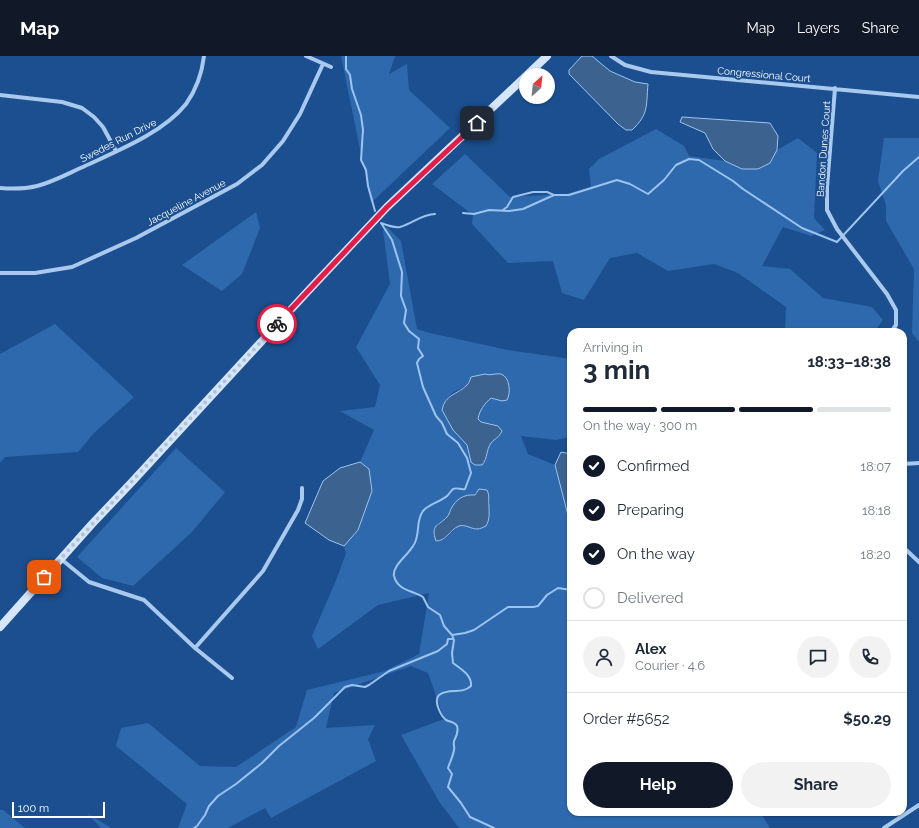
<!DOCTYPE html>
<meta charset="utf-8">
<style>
:root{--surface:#fff;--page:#f2f2f3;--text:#1f2937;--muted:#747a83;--line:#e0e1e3;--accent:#111827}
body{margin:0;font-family:Raleway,sans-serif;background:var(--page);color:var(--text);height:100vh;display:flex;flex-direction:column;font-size:15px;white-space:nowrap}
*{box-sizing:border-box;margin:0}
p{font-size:13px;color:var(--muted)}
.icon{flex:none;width:22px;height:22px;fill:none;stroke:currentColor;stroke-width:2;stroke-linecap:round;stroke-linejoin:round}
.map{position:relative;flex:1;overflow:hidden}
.details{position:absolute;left:567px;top:272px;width:340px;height:488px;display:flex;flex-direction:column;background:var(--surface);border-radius:12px;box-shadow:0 1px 3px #0004}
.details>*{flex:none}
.needle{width:26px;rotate:27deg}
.tools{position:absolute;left:519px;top:12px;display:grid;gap:8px}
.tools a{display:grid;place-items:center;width:36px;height:36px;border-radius:50%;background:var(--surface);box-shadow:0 1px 3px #0004;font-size:20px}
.scale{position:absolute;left:12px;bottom:10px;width:93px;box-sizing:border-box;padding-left:4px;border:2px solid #fff;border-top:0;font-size:11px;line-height:14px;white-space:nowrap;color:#fff;-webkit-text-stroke:3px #1b4f8f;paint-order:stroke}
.pin{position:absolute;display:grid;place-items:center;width:34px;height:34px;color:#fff;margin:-17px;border-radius:8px;box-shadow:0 2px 6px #0006}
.courier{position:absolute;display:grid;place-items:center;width:40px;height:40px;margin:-20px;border:3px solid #e11d48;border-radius:50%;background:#fff;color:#222;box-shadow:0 1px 5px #0007}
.overview em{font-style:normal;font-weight:700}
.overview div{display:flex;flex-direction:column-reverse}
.overview{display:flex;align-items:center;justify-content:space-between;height:68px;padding:0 16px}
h1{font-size:26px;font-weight:700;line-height:30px}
.bar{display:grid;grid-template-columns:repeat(4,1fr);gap:6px 4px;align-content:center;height:48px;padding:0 16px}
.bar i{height:5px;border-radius:3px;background:var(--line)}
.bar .selected{background:var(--accent)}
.bar p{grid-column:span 4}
.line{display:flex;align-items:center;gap:10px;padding:0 16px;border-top:1px solid var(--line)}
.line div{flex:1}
.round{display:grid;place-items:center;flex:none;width:42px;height:42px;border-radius:21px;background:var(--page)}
ol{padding:0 16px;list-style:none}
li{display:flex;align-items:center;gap:12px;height:44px}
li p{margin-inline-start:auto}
li .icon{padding:4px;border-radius:50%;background:var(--accent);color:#fff;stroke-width:4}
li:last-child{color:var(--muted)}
li i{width:22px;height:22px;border:2px solid var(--line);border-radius:50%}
.action{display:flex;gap:8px;margin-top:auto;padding:8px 16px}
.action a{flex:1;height:46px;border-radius:24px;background:var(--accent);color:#fff;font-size:16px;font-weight:700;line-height:46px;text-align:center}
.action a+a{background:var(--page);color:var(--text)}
header{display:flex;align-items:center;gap:24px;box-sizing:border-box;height:56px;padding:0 20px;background:var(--accent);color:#fff}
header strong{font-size:19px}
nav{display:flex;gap:22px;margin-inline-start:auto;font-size:14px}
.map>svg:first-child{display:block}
.green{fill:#2e69ad;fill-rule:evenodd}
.water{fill:#3c6290;stroke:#9cc4f0}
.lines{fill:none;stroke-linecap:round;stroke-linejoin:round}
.stream{stroke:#9cc4f0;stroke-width:2}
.street{stroke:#a9c9ee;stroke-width:4}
.secondary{stroke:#d6e6fa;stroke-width:8}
.done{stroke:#afc1d8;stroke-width:4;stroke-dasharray:0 7.2}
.route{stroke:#e11d48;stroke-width:5}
.labels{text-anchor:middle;stroke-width:3.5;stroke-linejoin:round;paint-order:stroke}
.street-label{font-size:10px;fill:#fff;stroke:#1b4f8f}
</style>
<header>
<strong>Map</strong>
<nav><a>Map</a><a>Layers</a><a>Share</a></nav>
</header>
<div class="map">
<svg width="919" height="772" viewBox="0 0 919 772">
<rect width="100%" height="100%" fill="#1b4f8f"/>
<!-- green -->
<path class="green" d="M 341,0 L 395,0 L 389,18 L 407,8 L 409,34 L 450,72 L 371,147 Z
M 656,73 L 684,90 L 689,100 L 725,105 L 742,113 L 758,113 L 770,107 L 777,94 L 798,82 L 817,97 L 814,162 L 825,174 L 811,180 L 783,171 L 762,210 L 790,213 L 823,242 L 872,251 L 883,264 L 877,272 L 837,276 L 785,276 L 786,251 L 738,217 L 714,208 L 668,215 L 637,197 L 610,202 L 584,244 L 562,237 L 553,205 L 508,207 L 472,168 L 473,159 L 432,128 L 465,98 L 510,141 L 566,138 L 591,131 L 589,113 L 599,103 Z
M 884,82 L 919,82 L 919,286 L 912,277 L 914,213 L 886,165 L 886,149 L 878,125 Z
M 256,156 L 260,172 L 242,218 L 222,235 L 182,209 Z
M 387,171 L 401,185 L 417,273 L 430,277 L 508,294 L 571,303 L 571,381 L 556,384 L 521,380 L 528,398 L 555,409 L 570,467 L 571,468 L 571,756 L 760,756 L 770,772 L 459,772 L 440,747 L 401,679 L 444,663 L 428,617 L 411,610 L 334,637 L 326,672 L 375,669 L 368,683 L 376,705 L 271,762 L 265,752 L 228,772 L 178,772 L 187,748 L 116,690 L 121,672 L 148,667 L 200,710 L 236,711 L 296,671 L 307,634 L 385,615 L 419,598 L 429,537 L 378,549 L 318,593 L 312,580 L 337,522 L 346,497 L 344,490 L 358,474 L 369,413 L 360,406 L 374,374 L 340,355 L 375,351 L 380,329 L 356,291 L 390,228 L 383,174 ZM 496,318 L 504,320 L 509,331 L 509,341 L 506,345 C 501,345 498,342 493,342 C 485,342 479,356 478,363 C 481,368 490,370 496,369 L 502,375 C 499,382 495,382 491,387 C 486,394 488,403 482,409 L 467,389 L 453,374 L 442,354 L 445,345 L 452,337 L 467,329 L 471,321 ZM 479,433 L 487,434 C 492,443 488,459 486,470 L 477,473 L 461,469 L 456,472 L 446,482 L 442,484 L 437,468 C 440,466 445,464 447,461 C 456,448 456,438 474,439 Z
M 55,268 L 134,341 L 94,377 L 78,396 L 5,401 L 0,407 L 0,298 Z
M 176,392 L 225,436 L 192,476 L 133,530 L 102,522 L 77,501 Z
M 0,754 L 3,754 L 25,772 L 0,772 Z
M 87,757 L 111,772 L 101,772 Z"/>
<!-- water -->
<path class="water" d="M 582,0 L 592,0 L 610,15 L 635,26 L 648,28 C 646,50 649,58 632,74 L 626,74 L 618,68 L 569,18 L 569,14 Z
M 682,61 L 770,67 L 778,80 L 777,94 L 770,107 L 758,113 L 742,113 L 725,105 L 713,93 L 705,77 L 680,66 Z
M 485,318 C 490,320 496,317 501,318 C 510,321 511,337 507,344 L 502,345 L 491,342 C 485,347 479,355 478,363 L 481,366 L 498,370 L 502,375 C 499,382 495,382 491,387 C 486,394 488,402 482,409 L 475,409 L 471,406 L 467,389 L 453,374 L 442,354 C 445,338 457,339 467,329 C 469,327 470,324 471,321 Z
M 561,396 L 571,398 L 571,468 L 570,467 L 555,409 Z
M 360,406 L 369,413 L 372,435 L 358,474 L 344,490 L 329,484 L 305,467 L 323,425 L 340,412 Z
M 479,433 L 487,434 C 490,440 488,444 489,450 C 489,458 490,463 486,470 C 483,471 481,473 477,473 C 471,473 465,468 459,470 C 449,474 447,485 436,485 C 430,468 439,470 447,461 C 449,459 450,455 451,453 C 456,443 464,438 475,439 Z"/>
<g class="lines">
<!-- stream -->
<path class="stream" d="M 346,0 L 346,13 L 350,19 L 352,33 L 361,59 L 363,74 L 361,104 L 366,114 L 368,130 L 375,155
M 503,154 L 507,151 L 513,141 L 533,136 L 547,136 L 554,139 L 569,139 L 617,124 L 630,128 L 648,138 L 664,124 L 676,109 L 689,103 L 699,104 L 733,125 L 743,133 L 802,172 L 837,186 L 903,115 L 919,101
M 463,157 L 474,158 L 489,154 L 509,155 L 523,153 L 554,139
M 381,167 L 392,184 L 402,216 L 401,240 L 406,254 L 404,267 L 409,275 L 419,283 L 418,292 L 423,300 L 419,303 L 417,307 L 423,331 L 436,360 L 442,367 L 447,378 L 458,387 L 467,402 L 471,417 L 465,433 C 461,434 457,431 453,433 C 451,435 449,438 447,440 C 440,446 429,448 423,455 C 415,465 421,480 413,490 C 408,499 392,510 394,520 C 398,535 412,534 423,541 L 428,551 L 440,559 L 444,570 L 452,579 L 454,584 L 452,597 L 453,607 C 461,613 472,619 471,630 C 462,639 449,631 439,639 C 433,645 441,660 446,664 C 450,666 455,666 457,670 C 459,676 456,681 454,685 C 453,689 455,691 454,694 C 453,700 450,706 448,712 L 452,718 L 448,731 L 461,747 L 470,761 L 494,772
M 381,167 C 386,169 394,172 400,171 C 412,168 422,158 435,158
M 452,579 L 465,577 L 474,574 L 508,551 L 533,551 L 538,550 L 547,539 L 558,532 L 571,534
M 194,772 L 197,770 L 205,759 L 209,750 L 218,740 L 236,728 L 262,707 L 279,690 L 314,662 L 345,631 L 352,629 L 365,631 L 369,629 L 389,615 L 438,595 L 447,588 L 448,583 L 453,583"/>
<!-- street -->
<path class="street" d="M 306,0 L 331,11
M 611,0 L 625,9 L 651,16 L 919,41
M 835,32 L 827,131 L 827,154 L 837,173 L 887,238 L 896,254 L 896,269 L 891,276
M 0,39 L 62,46 L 82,52 L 94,61 L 103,71 L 116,95
M 0,132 C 12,133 25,133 37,130 C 53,126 69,117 85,110 C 117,95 163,77 186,48 C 196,34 202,17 204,0
M 0,217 L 35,217 L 72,211 L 136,182 L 237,128 L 262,109 L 283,85 L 300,58 L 323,8
M 903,408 L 919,407
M 903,491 L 919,506
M 61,503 L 89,526 L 144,544 L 195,592 L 263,515 L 298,454 L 302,443 L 302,432
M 195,592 L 232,622
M 884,772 L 919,749"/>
<!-- secondary -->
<path class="secondary" d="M 527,19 L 547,0
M 0,571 L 92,468 L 131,427 L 308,235 L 387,151 L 526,20"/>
</g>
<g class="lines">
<!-- done -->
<path class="done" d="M 44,521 C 121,436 200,353 277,268"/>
<!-- route -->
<path class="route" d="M 277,268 L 387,151 L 477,67"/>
</g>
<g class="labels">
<!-- street labels -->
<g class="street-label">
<text transform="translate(764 18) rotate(5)" y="4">Congressional Court</text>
<text transform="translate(118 84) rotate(-27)" y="4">Swedes Run Drive</text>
<text transform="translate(823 93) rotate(-86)" y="4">Bandon Dunes Court</text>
<text transform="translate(186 146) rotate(-28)" y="4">Jacqueline Avenue</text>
</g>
</g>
</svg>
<div class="tools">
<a><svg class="needle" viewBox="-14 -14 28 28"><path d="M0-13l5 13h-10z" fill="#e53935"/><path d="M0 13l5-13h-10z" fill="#747a83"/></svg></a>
</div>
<div class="scale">100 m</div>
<div class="pin" style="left:44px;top:521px;background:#ea580c"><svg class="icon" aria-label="bag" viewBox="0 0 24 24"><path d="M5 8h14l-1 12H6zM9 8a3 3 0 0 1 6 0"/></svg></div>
<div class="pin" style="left:477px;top:67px;background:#1f2937"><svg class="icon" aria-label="home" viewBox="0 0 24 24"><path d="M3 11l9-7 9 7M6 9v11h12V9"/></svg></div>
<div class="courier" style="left:277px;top:268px"><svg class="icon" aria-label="bike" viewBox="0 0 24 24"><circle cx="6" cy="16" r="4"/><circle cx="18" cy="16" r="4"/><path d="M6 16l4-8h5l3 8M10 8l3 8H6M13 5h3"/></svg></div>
<section class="details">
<div class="overview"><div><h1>3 min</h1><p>Arriving in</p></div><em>18:33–18:38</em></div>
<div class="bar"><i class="selected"></i><i class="selected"></i><i class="selected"></i><i></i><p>On the way · 300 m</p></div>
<ol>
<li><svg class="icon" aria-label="check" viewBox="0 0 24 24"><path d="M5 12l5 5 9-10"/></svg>Confirmed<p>18:07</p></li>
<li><svg class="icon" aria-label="check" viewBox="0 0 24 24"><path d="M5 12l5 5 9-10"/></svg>Preparing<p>18:18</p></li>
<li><svg class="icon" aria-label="check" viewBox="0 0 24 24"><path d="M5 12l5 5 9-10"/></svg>On the way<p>18:20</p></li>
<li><i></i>Delivered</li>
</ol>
<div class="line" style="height:72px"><a class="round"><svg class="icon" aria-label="person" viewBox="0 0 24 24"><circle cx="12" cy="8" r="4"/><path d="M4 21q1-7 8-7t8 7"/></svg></a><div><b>Alex</b><p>Courier · 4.6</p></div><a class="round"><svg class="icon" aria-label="chat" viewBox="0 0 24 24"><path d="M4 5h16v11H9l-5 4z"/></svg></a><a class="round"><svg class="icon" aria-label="phone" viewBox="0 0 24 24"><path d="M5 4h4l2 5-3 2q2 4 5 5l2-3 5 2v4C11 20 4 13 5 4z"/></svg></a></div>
<div class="line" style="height:52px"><div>Order #5652</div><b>$50.29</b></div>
<div class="action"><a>Help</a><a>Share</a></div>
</section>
</div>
